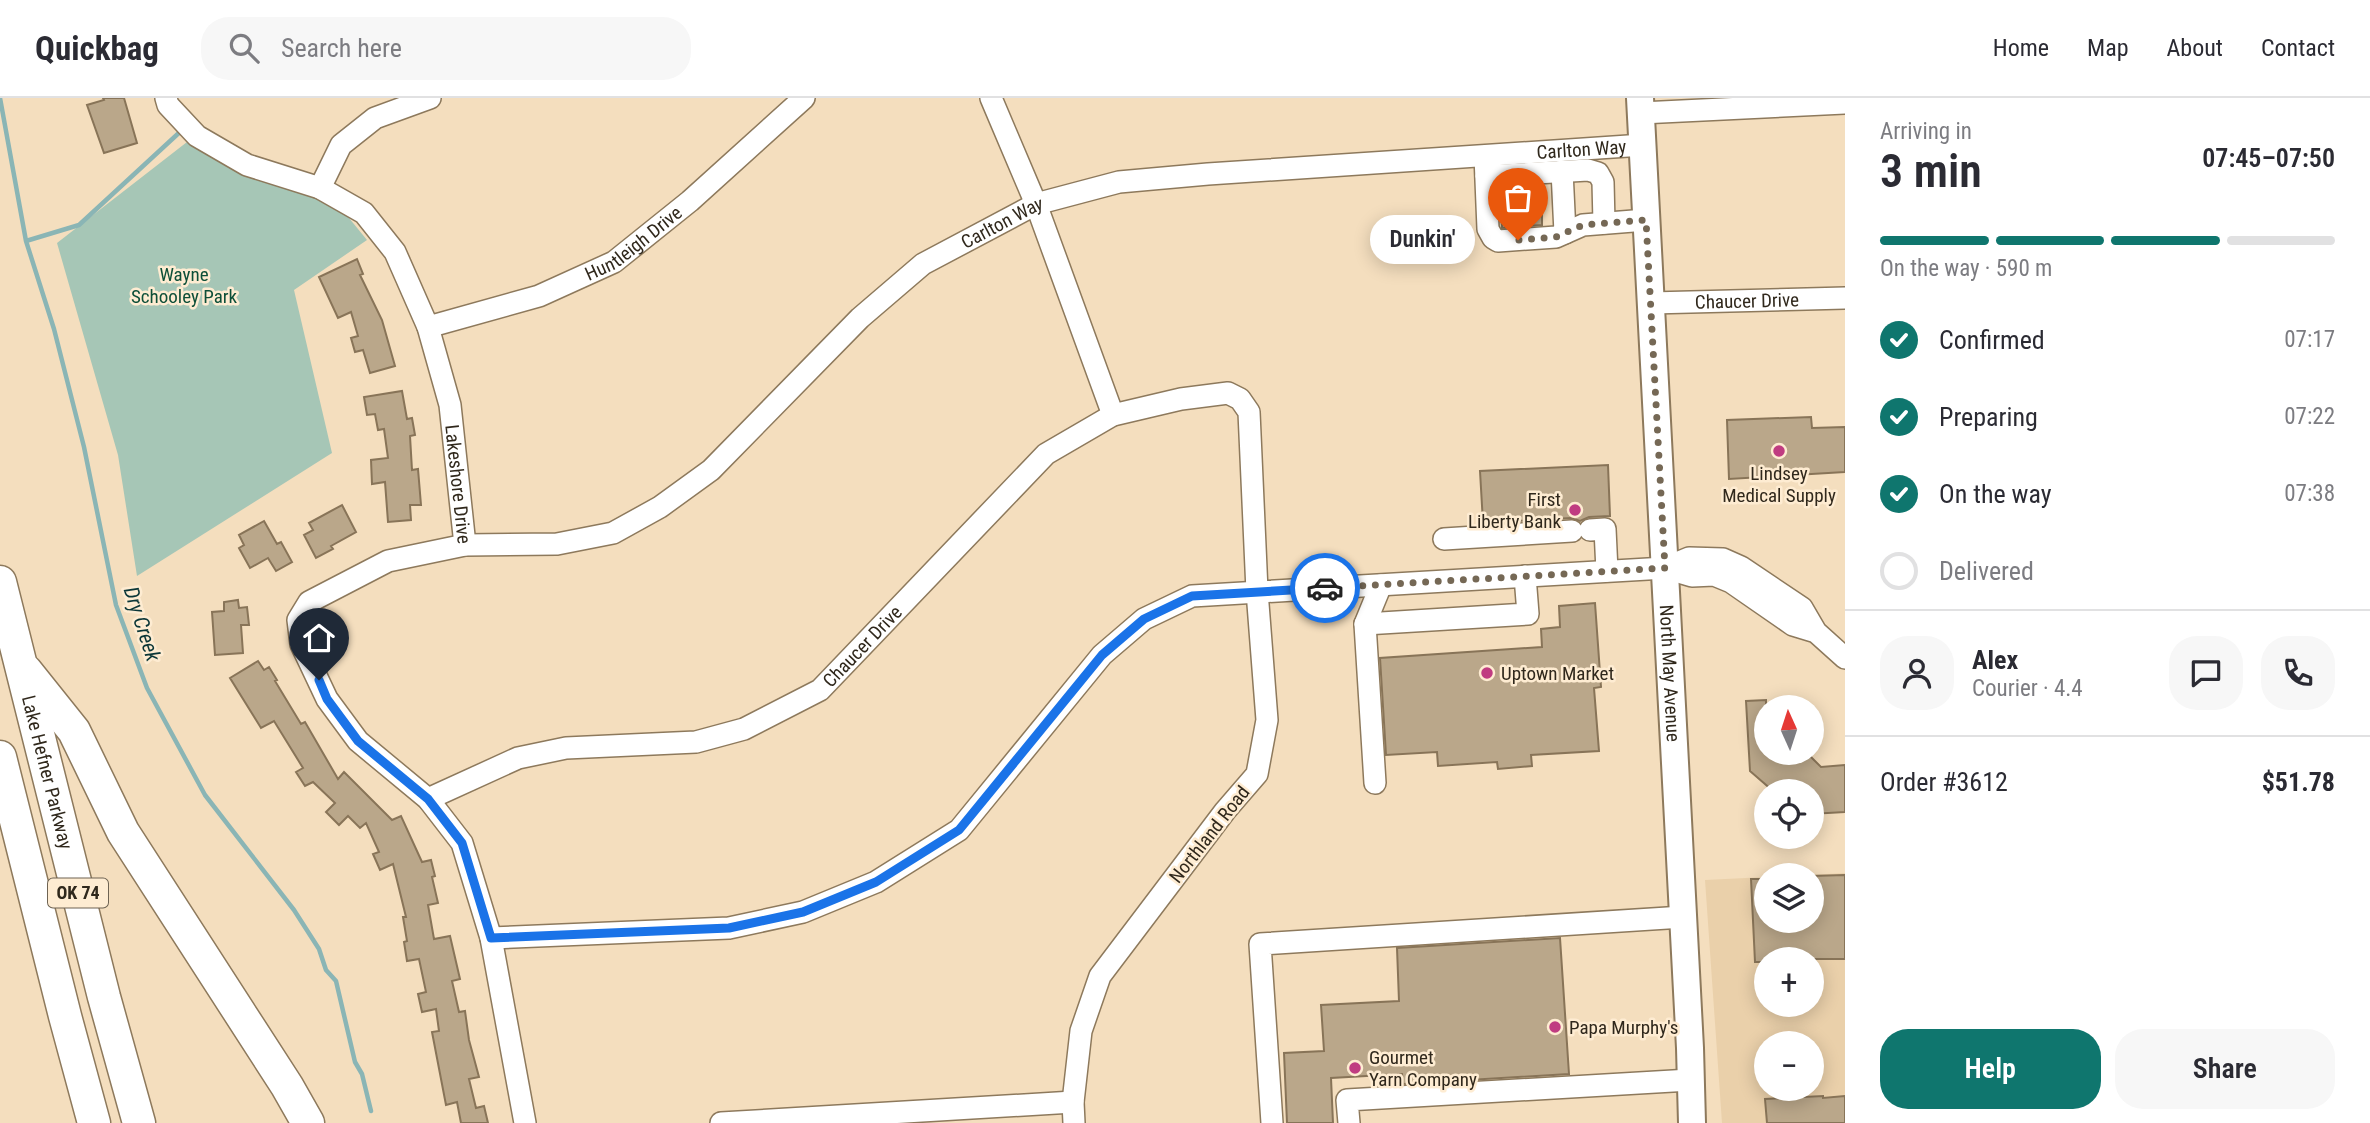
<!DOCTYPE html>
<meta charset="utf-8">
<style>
:root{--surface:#fff;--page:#f7f7f7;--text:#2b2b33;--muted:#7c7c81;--line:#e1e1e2;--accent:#0f766e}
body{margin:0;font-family:"Roboto Condensed",sans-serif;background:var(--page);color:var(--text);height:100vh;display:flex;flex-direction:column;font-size:26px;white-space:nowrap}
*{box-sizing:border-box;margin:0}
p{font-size:23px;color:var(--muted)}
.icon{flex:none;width:38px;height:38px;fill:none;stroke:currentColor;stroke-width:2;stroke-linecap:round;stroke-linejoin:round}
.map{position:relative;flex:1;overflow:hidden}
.side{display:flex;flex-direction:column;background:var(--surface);width:525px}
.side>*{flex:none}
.needle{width:46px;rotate:357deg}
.fabs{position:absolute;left:1754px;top:597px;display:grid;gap:14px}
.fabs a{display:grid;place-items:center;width:70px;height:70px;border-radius:50%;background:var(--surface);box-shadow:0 4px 18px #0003;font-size:35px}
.pin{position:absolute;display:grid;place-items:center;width:60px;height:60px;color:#fff;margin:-72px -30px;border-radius:50% 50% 50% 0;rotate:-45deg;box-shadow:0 0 7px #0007}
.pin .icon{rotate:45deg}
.courier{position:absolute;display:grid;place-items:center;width:70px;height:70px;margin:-35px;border:5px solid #1a73e8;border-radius:50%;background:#fff;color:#222;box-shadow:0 2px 9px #0007}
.bubble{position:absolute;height:49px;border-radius:24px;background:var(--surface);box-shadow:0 4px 18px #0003;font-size:23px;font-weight:600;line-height:49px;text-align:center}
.summary em{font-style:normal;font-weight:600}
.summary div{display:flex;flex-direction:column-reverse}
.summary{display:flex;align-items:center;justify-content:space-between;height:119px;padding:0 35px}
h1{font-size:46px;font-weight:600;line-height:52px}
.bar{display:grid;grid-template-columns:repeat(4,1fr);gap:10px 7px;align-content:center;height:84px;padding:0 35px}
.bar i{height:9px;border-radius:5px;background:var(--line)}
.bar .selected{background:var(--accent)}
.bar p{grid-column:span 4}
.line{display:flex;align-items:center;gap:18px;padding:0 35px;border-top:2px solid var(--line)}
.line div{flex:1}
.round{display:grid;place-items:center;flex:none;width:74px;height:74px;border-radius:28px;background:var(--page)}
ol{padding:0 35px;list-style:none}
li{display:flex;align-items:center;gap:21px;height:77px}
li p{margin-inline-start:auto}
li .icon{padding:7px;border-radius:50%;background:var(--accent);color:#fff;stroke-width:4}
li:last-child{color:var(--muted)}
li i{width:38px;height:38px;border:4px solid var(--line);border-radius:50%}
.primary-button{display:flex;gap:14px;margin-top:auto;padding:14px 35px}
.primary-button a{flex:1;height:80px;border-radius:28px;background:var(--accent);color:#fff;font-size:28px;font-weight:600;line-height:80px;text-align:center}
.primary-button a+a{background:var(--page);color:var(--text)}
header{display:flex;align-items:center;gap:42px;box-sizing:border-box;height:98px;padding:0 35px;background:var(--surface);border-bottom:2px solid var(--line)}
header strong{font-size:33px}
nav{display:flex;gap:38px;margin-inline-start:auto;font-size:24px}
.search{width:490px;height:63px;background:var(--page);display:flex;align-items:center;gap:18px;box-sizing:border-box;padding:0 24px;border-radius:28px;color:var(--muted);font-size:26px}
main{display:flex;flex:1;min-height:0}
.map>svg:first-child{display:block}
.built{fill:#ead0aa;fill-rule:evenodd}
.green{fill:#a6c6b6}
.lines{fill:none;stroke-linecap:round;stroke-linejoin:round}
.stream{stroke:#8ab5b5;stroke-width:4.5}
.building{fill:#baa78a;stroke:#887458;stroke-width:2}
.minor-casing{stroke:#8d795c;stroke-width:24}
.major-casing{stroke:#8d795c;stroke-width:30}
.highway-casing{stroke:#8d795c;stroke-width:35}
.minor{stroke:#fff;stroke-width:21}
.major{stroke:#fff;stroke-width:26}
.highway{stroke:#fff;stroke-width:32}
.done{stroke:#756855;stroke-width:7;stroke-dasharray:0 12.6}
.route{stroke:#1a73e8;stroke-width:9}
.poi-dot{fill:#c03c81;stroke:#feecd2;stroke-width:2.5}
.labels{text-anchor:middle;stroke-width:5;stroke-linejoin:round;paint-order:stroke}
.shield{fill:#feecd2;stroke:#6e6353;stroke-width:2}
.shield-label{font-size:18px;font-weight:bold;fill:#30281c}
.street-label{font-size:19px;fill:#30281c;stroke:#feecd2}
.park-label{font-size:19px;fill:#0d4f38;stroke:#feecd2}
.poi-label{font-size:19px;fill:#30281c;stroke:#feecd2;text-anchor:start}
.water-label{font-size:21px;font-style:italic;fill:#0b3637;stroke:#feecd2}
</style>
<header>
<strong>Quickbag</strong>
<div class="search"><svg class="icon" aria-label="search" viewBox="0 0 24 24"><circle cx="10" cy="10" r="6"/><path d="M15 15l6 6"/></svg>Search here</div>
<nav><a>Home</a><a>Map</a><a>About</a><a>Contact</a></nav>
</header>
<main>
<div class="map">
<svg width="1845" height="1025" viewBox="0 0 1845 1025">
<rect width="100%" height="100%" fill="#f4debe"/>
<!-- built -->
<path class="built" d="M 1845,775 L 1845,1025 L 1722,1025 L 1705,782 L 1766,779 L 1766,822 L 1811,822 L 1811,777 L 1806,777 ZM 1766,861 L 1811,861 L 1811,906 L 1766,906 ZM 1766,945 L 1811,945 L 1811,990 L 1766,990 Z"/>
<!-- green -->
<path class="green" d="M 187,44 L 314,88 L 340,109 L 367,142 L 294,192 L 332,355 L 137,478 L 118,357 L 57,145 Z"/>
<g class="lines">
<!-- stream -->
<path class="stream" d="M 0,0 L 26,143 L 54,231 L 84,349 L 116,507 L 147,590 L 205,697 L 294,812 L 319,851 L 326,872 L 336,883 L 355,964 L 362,976 L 371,1013
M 26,143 L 79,127 L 181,33"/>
</g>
<!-- building -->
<path class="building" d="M 103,0 L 124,0 L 137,45 L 104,55 L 87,7 L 104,2 Z
M 1542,88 L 1542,127 L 1502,130 L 1500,98 L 1503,98 L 1503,90 Z
M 357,161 L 363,176 L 360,177 L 382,222 L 395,268 L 370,275 L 363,252 L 355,254 L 351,240 L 358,238 L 351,214 L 338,220 L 319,179 Z
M 402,293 L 407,321 L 412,320 L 415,337 L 410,338 L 412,372 L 418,371 L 421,407 L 410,407 L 411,422 L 388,424 L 385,384 L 372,386 L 371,362 L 388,360 L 384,331 L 378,332 L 375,316 L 367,317 L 364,299 Z
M 1811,319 L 1812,330 L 1845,329 L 1845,374 L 1729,381 L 1727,322 Z
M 1608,367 L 1610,418 L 1589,419 L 1580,423 L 1571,420 L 1483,425 L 1480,373 Z
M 342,407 L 356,434 L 331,448 L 333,451 L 316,460 L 304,437 L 313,432 L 309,425 Z
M 264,423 L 277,446 L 281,444 L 292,464 L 276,473 L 268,460 L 250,470 L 239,450 L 244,447 L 239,437 Z
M 238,502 L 239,510 L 247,509 L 249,527 L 241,527 L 243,555 L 215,557 L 212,514 L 224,513 L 224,504 Z
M 1595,505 L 1601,589 L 1594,590 L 1599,653 L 1531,657 L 1532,668 L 1498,671 L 1497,664 L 1438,668 L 1437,654 L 1386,657 L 1380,560 L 1542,549 L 1541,531 L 1560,529 L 1559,508 Z
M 258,563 L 264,572 L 269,569 L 277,582 L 275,583 L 301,626 L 305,624 L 338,681 L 344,674 L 392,722 L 401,718 L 422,764 L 431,762 L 435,778 L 432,779 L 438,805 L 428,807 L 434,841 L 450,838 L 460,881 L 452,883 L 459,914 L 465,913 L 469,942 L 479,979 L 469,981 L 476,1010 L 484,1008 L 488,1025 L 461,1025 L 457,1004 L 446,1007 L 432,934 L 439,933 L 436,911 L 422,914 L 418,896 L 426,894 L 419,861 L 407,863 L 404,844 L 407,843 L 403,819 L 406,819 L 393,766 L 380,772 L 373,756 L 379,754 L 366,725 L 360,730 L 348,718 L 339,727 L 326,714 L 335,705 L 313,684 L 305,688 L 296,674 L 303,670 L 274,623 L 261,630 L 230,580 Z
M 1766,602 L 1766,654 L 1806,654 L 1821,669 L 1845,667 L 1845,714 L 1811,716 L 1811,693 L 1773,693 L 1750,673 L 1746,603 Z
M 1845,777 L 1845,861 L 1766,861 L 1766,864 L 1755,864 L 1751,781 L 1766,781 L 1766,822 L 1811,822 L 1811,778 Z
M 1560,840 L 1569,976 L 1403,986 L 1402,976 L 1331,980 L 1333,1025 L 1287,1025 L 1284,955 L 1324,953 L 1321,907 L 1399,903 L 1397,850 Z
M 1823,998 L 1823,1000 L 1845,998 L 1845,1025 L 1767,1025 L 1765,1001 Z"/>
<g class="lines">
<!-- minor casing -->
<g class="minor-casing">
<g id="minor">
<path id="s1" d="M 166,0 L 168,7 L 197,38 L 247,67 L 320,90 L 364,115 L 395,154 L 428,229 L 450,307 L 465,447 L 388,463 L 309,504 L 298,522 L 301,546 L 327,601 L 358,643 L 428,701 L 462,745 L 491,840 L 525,1025"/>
<path d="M 991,0 L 1036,106 L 1113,317"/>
<path d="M 1641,15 L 1845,5"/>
<path d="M 1485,58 L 1488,131 L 1493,140 L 1498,143 L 1556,139 L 1583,127 L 1646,122"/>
<path d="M 1562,73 L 1565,135"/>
<path d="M 1486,78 L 1588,72 L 1598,75 L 1603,84 L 1604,125"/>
<path d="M 320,90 L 341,47 L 375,20 L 430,0"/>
<path id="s2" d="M 1651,205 L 1845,200"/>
<path id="s3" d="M 428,229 L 539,198 L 614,164 L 690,103 L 804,0"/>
<path d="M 1590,432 L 1605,431 L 1607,473"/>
<path d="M 1444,441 L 1572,433"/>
<path id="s4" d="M 465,447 L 557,446 L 613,435 L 660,409 L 711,372 L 860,220 L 923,166 L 1036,106 L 1119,84 L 1208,76 L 1643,47"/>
<path d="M 1365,526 L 1528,516 L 1525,478"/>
<path d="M 1816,534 L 1793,527 L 1731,484 L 1714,477 L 1692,478 L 1665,470 L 1689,460 L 1723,461 L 1741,469 L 1802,510 L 1816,534 L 1845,560"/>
<path d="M 1375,685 L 1365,526 L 1381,487"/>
<path id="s5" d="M 428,701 L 518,660 L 566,650 L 696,644 L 744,631 L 820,592 L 1046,356 L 1113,317 L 1181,301 L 1228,295 L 1240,301 L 1249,314 L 1257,493 L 1267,622 L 1257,676 L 1225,713 L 1100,878 L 1081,933 L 1073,1004 L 1074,1025"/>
<path d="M 491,840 L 729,830 L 803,814 L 876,784 L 959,732 L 1102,557 L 1144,521 L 1192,498 L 1665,470"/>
<path d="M 721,1025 L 1073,1004"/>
<path d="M 1272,1025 L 1260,846 L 1683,819"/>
<path d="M 1349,1025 L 1347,1002 L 1690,982"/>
</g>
</g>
<!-- major casing -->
<g class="major-casing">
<g id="major">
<path id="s6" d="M 1640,0 L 1690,950 L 1692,1025"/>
</g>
</g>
<!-- highway casing -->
<g class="highway-casing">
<g id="highway">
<path id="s7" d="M 0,484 L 104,899 L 139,1025"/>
<path d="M 26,573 L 74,633 L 123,734 L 287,988 L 308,1025"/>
<path d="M 0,659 L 65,918 L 94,1025"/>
</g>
</g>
<!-- minor -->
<use href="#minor" class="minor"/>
<!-- major -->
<use href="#major" class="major"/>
<!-- highway -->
<use href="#highway" class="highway"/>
</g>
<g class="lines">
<!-- done -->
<path class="done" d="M 1325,490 L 1665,470 L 1646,122 L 1583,127 L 1556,139 L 1518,142"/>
<!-- route -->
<path class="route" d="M 319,582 L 327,601 L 358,643 L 428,701 L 462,745 L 491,840 L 729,830 L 803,814 L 876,784 L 959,732 L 1102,557 L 1144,521 L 1192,498 L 1325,490"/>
</g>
<!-- markers -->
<g class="poi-dot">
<circle cx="1779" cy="353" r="7"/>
<circle cx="1575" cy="412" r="7"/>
<circle cx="1487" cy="575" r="7"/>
<circle cx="1555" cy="929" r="7"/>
<circle cx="1355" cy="970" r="7"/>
</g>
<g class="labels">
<!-- shield labels -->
<rect class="shield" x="48" y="780.5" width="60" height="29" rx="5"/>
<g class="shield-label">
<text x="78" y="801">OK 74</text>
</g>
<!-- street labels -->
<g class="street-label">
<text dy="7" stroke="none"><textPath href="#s4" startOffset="1239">Carlton Way</textPath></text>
<text dy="7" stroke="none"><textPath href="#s4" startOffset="651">Carlton Way</textPath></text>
<text dy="7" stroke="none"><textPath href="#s3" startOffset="224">Huntleigh Drive</textPath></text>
<text dy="7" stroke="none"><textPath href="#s2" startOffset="96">Chaucer Drive</textPath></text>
<text dy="7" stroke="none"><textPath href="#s1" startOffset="527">Lakeshore Drive</textPath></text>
<text dy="7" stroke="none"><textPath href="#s5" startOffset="474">Chaucer Drive</textPath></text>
<text dy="7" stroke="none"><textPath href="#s6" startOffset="576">North May Avenue</textPath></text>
<text dy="7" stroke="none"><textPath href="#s7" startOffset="196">Lake Hefner Parkway</textPath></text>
<text transform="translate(1209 736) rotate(-52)" y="7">Northland Road</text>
</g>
<!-- park labels -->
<g class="park-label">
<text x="184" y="183">Wayne<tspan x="184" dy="22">Schooley Park</tspan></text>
</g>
<!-- poi labels -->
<g class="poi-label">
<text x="1779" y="382" text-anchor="middle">Lindsey<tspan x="1779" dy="22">Medical Supply</tspan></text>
<text x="1561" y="408" text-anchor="end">First<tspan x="1561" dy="22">Liberty Bank</tspan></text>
<text x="1501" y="582">Uptown Market</text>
<text x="1569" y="936">Papa Murphy's</text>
<text x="1369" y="966">Gourmet<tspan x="1369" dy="22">Yarn Company</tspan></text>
</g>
<!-- water labels -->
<g class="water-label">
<text transform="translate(142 526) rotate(72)" y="7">Dry Creek</text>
</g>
</g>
</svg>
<div class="fabs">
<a><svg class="needle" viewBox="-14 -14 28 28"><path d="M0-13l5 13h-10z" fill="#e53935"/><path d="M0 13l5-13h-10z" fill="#7c7c81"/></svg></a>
<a><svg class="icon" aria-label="locate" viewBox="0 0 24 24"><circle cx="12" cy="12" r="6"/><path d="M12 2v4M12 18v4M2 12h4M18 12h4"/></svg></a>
<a><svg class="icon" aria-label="layers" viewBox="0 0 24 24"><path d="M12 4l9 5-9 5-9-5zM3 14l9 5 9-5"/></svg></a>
<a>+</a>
<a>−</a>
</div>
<div class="pin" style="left:1518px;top:142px;background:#ea580c"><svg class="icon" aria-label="bag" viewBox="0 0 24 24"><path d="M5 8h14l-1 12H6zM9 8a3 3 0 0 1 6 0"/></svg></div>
<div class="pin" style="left:319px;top:582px;background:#1f2937"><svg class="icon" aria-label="home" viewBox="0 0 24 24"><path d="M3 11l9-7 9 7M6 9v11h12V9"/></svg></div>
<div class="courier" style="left:1325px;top:490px"><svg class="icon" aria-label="car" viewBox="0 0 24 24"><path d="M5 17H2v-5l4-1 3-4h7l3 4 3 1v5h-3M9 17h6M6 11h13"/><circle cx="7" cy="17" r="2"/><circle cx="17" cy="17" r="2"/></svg></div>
<div class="bubble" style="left:1370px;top:117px;width:105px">Dunkin'</div>
</div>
<section class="side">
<div class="summary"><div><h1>3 min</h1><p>Arriving in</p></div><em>07:45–07:50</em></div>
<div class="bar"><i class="selected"></i><i class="selected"></i><i class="selected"></i><i></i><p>On the way · 590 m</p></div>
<ol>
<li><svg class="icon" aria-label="check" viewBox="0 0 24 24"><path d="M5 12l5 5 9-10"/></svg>Confirmed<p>07:17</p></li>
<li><svg class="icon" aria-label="check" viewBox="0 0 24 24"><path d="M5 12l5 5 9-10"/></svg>Preparing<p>07:22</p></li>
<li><svg class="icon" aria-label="check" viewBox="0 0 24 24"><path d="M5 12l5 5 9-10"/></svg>On the way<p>07:38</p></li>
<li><i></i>Delivered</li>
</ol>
<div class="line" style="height:126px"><a class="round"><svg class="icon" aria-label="person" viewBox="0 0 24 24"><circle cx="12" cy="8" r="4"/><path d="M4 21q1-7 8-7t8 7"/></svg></a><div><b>Alex</b><p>Courier · 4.4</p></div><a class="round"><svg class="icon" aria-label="chat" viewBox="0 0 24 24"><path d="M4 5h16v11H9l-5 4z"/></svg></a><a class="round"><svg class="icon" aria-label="phone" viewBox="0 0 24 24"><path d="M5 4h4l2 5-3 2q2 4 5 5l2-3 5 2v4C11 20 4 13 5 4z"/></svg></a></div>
<div class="line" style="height:91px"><div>Order #3612</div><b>$51.78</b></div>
<div class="primary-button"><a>Help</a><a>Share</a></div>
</section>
</main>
